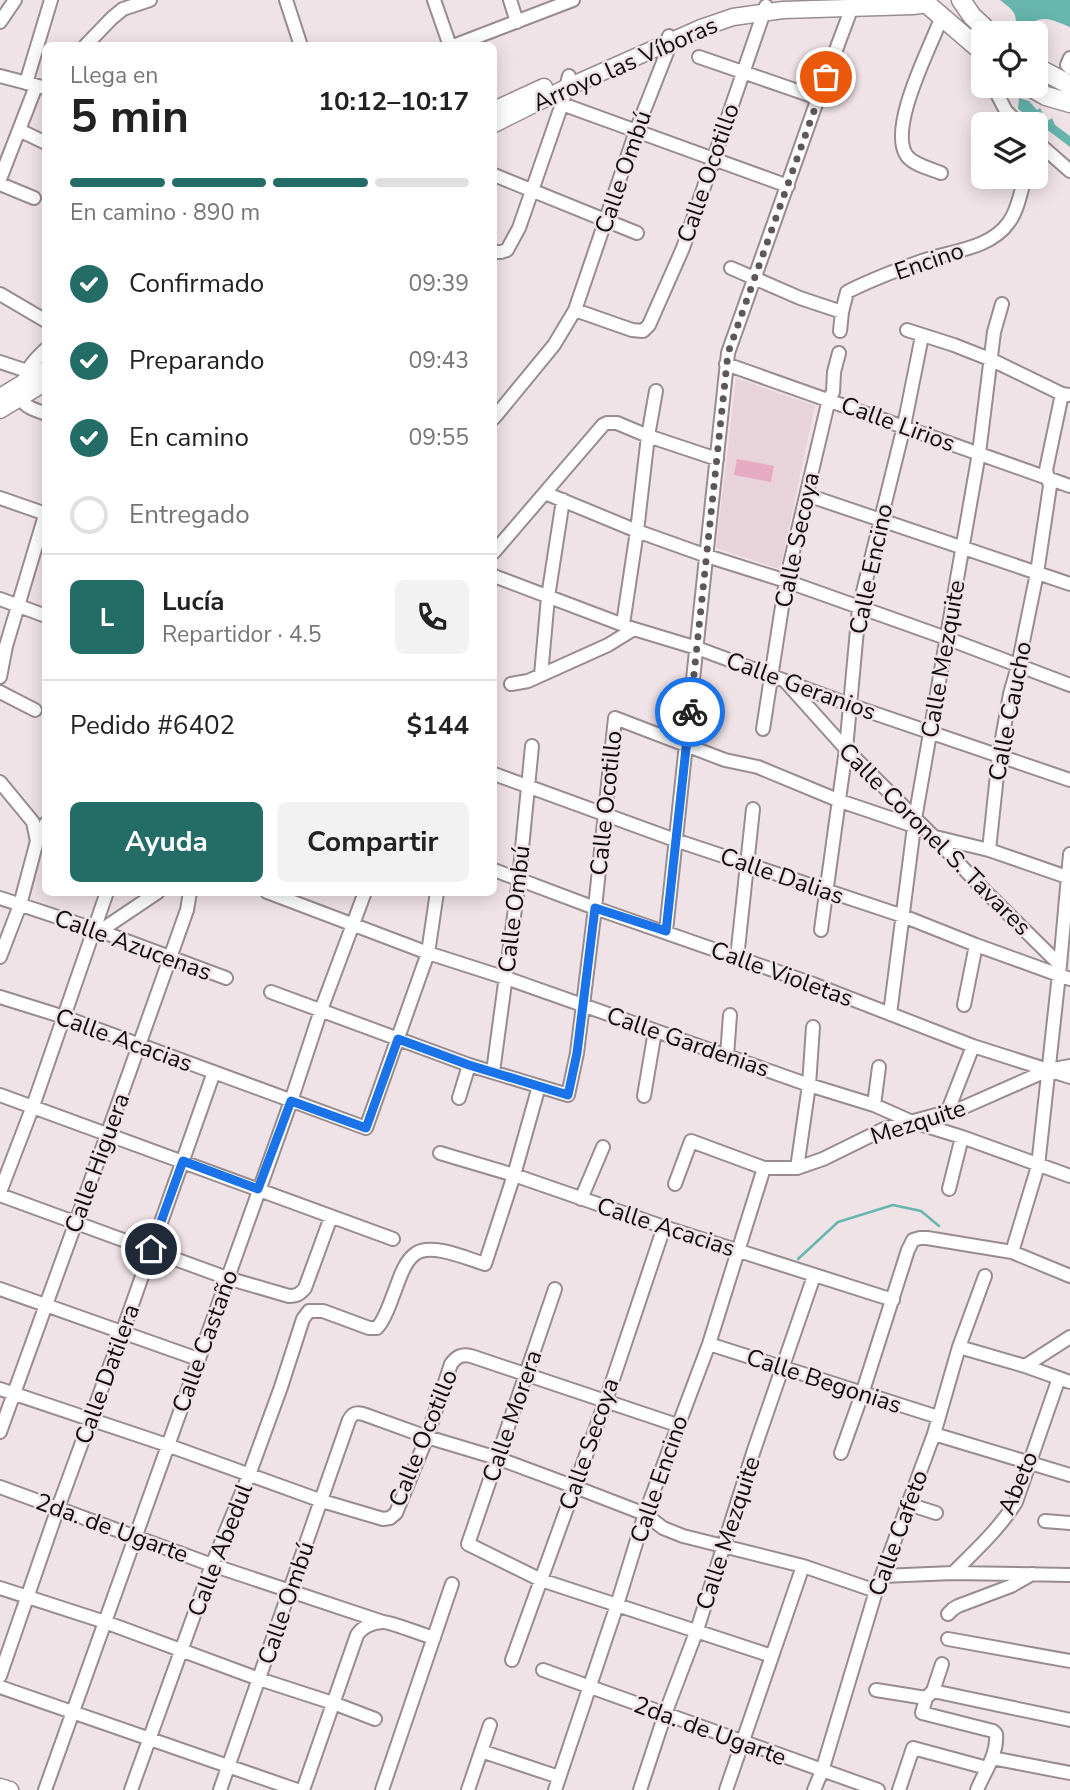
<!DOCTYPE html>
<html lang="es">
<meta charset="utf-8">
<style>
:root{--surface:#fff;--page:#f2f2f2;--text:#222;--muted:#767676;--line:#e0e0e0;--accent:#236d66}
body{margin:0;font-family:"Nunito Sans",sans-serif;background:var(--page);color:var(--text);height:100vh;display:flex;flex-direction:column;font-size:26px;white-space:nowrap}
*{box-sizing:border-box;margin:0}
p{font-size:23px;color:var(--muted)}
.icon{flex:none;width:38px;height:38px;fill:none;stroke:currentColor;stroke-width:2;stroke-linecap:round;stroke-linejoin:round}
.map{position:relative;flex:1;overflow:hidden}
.drawer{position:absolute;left:42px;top:42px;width:455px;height:854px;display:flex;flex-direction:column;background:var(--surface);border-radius:10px;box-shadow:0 4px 18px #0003}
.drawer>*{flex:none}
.fabs{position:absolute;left:971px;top:21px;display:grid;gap:14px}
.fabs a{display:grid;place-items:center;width:77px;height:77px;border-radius:10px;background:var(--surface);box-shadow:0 4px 18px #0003;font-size:35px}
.pin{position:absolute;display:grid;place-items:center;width:60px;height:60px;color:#fff;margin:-30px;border:4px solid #fff;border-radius:50%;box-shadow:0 2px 7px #0007}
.courier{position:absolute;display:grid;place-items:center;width:70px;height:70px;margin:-35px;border:5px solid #1a73e8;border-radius:50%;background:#fff;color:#222;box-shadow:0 2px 9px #0007}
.overview em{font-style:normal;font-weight:700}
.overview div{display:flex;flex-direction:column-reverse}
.overview{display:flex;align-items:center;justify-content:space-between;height:119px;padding:0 28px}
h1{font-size:46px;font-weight:700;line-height:52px}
.bar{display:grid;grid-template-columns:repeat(4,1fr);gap:10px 7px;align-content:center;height:84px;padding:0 28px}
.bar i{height:9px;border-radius:5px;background:var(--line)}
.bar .selected{background:var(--accent)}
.bar p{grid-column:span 4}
.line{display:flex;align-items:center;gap:18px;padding:0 28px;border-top:2px solid var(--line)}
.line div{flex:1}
.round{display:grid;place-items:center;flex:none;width:74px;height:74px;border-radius:10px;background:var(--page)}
ol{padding:0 28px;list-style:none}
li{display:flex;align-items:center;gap:21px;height:77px}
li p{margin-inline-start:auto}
li .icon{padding:7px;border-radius:50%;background:var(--accent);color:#fff;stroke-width:4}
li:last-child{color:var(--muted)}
li i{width:38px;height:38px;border:4px solid var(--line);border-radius:50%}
.action{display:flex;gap:14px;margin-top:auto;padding:14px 28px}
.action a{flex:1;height:80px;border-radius:10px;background:var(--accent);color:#fff;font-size:28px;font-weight:700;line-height:80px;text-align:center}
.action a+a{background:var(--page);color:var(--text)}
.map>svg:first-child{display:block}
.built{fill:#e8d3da}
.green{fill:#e6aac1}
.water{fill:#66b6ae}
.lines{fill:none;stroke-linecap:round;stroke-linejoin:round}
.stream{stroke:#66b6ae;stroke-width:2.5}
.minor-casing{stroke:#988c90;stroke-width:16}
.major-casing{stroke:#988c90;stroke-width:19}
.highway-casing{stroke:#988c90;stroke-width:21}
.minor{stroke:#fff;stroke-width:12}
.major{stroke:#fff;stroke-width:16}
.highway{stroke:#fff;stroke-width:18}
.done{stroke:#5e575a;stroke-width:7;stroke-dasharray:0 12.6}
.route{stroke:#1a73e8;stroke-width:9}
.labels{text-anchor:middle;stroke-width:5;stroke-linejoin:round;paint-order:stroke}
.street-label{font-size:24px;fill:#100c0d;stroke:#f0e3e8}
</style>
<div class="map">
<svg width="1070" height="1790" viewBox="0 0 1070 1790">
<rect width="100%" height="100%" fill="#f0e3e8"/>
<!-- built -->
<path class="built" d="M 736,378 L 815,406 L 780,569 L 716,548 Z"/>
<!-- green -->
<path class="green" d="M 737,459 L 774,466 L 771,482 L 734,475 Z"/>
<!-- water -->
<path class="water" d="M 1000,0 L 1070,0 L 1070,27 C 1051,20 1041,12 1025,30 L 1015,31 C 1018,13 1014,11 1000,0 Z
M 1019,98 L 1029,101 L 1037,110 L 1040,108 L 1047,121 L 1052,118 L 1055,125 L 1070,136 L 1070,147 L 1049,131 L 1043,131 L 1036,126 L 1036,124 L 1032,123 L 1032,119 L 1018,109 Z"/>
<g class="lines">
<!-- stream -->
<path class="stream" d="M 798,1259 L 838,1222 L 893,1205 L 921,1211 L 939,1226"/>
<!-- minor casing -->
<g class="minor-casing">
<path id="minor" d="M 286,0 L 301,46
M 434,0 L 450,46
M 510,0 L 517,22
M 0,22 L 15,0
M 85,46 L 112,18 L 123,9 L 150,0
M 453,46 L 573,0
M 699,57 L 818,98
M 1070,58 L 1067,65 L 1070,68
M 0,76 L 46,88
M 26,83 L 51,0
M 993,86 L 1006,111 L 1019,124
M 562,104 L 788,186
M 19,130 L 46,143
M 1036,141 L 1070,171
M 941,173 C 931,169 914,165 907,156 C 888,130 927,54 938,26 L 943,18
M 494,175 L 637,233
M 0,179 L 36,86
M 0,184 L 34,198
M 494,252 L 501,252 L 507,250 L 519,228 L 562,104 L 569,76
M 731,268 L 800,298 L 842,312
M 0,294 L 46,321
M 575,310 L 632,330 L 643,331 L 649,325 L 683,248 L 766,6
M 907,330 L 954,345 L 992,360 L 1062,394 L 1069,395
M 840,331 L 842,312 L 847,292 C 870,280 897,270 922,261 C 950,251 991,249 1009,222 C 1018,210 1021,191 1025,177
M 46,349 C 32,362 26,369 23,387 C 22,394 21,399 25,404 C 30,409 39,411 46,414
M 0,362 L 27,371
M 726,364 L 1070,486
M 494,418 L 554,345 L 575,310 L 636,131 L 671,42 L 669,36
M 545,493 L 637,531 L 707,556 L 786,581 L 946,638 L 1070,685
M 807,495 L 1070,584
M 0,498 L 46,514
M 494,552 L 603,425 L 607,423 L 617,423 L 648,436 L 717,459
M 494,576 L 634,629 L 697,648 L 850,705 L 1070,780
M 0,599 L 46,616
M 623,624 L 637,531 L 648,436 L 656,391
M 541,675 L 548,597 L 563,500
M 0,677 L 6,646 L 46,512
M 785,681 L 846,749 L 934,837 L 981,887 L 1060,965
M 511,684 L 528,681 L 608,645 L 634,629
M 0,692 L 35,710
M 763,729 L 786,581 L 829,399 L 833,392 L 834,372 L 839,353
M 494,774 L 675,840 L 903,916 L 976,945 L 1070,979
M 0,782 L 33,822 L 37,841
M 935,837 L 989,850 L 1070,878
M 989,850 L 999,756 L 1010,694 L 1018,666 L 1037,573 L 1050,486 L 1046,470 L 1062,394
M 494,870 L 595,908 L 813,984 L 973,1046 L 1070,1077
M 267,892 L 428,953 L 506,978 L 809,1085 L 874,1105 L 910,1121 L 962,1137 L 1070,1176
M 0,898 L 100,931 L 226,978
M 821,930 L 846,749 L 859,608 L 904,426 L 922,336
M 100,931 L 158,892
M 666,931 L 728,353 L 818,98 L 849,15 L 850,7
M 0,957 L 20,905 L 37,841 L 46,823
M 737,958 L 753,809
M 271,992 L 469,1065 L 568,1095 L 577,1053 L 595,908 L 615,718 L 725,760 L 758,767 L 840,801 L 914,826
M 0,997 L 64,1017 L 366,1128 L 428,953 L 437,892
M 964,1005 L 976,945
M 890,1014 L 915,819 L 979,453 L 994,332 L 1002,304
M 727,1056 L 730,1015
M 493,1072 L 519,879 L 532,746
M 0,1095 L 393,1239
M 644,1096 L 655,1031
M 459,1098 L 469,1065
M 874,1105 L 879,1067
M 947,1113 L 973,1046
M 440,1153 L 514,1175 L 664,1227 L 893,1300
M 797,1168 L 809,1085 L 813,1027
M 675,1184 L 691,1141 L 764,1168 L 797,1168 L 823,1159 L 884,1129 L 962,1108 L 1048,1070 L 1070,1066
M 949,1189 L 962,1137
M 0,1192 L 33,1106 L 107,892
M 0,1195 L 227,1278 L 289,1296 C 297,1296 300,1294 305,1288 L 331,1217
M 581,1199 L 603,1147
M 1012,1252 L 1038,1166 L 1060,965 L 1070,854
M 0,1289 L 198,1359
M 555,1289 L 468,1544 L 541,1580 L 772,1656
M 709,1344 L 938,1417
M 959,1347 L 1025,1366 L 1070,1382
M 1025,1366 L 1070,1337
M 0,1389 L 167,1445 L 322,1501 L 383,1519 L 390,1518 L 396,1513 L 427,1437 L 451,1364 C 457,1356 462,1354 471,1356 L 677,1425
M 0,1432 C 63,1258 126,1085 187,910 L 190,892
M 934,1434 L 1070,1475
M 841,1453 L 862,1394 L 908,1250 L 913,1240 L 920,1238 L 927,1238 L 1012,1252 L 1070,1276
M 0,1487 L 212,1565 L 383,1622
M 908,1504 L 936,1513
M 1045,1521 L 1070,1523
M 953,1573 C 976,1550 999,1529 1016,1502 L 1059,1378
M 882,1576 L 953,1573 L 1070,1575
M 0,1588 L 105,1622 L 259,1679 L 333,1703 L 375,1719
M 948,1614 L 953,1609 L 958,1606 L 1011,1586 L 1032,1574
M 948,1639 L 1070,1661
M 512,1660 L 606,1400 L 664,1227
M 543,1670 L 878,1790
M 0,1676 L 58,1508 L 122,1333 L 214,1072
M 0,1687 L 297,1790
M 876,1690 L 926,1698
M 933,1691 L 942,1664
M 926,1698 L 922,1713 L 993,1731 L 996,1734 C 998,1755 984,1772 977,1790
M 926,1698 L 933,1691 L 1070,1720
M 481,1751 L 559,1777
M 992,1758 L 1070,1773
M 45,1790 L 291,1101 L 321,1010 L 365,892
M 131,1790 L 212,1565 L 249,1475 L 281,1387 L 303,1319 L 309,1311 L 323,1311 L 369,1328 L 377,1328 C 386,1318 389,1305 394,1293 C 399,1280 404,1262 415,1254 C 431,1242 468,1259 485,1264 L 514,1175 L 539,1086
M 220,1790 L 349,1420 C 353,1412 358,1412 366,1415 L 427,1437 L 497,1458 L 575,1487 L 645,1514 L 663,1528 L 683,1536 L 803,1566 L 876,1591
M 303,1790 L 357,1635 C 362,1627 373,1622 383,1622 C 391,1622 423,1635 434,1638
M 382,1790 L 452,1584
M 468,1790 L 490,1725
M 555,1790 L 617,1605 L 645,1514 L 709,1344 L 764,1168
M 640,1790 L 665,1714 L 697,1630 L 754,1450 L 814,1276
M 726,1790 L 803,1566
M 814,1790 L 822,1771 L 876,1591 L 934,1434 L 959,1347 L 985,1276
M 899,1790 L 913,1748 L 987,1768"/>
</g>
<!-- major casing -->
<g class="major-casing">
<path id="major" d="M 494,110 L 544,87
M 494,124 L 566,88 L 701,28 L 733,17 L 783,10 L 913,6 L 927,4
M 0,397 L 46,369
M 0,410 L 46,382
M 0,1787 L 10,1790"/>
</g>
<!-- highway casing -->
<g class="highway-casing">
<path id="highway" d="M 961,0 L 972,16 L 990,33
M 927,4 L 984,53
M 1036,67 L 1070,85
M 1028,86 L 1046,96 L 1070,103"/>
</g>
<!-- minor -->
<use href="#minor" class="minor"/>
<!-- major -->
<use href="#major" class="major"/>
<!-- highway -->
<use href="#highway" class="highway"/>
</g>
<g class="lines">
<!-- done -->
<path class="done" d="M 690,712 L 728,353 L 826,77"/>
<!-- route -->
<path class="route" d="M 151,1249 L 183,1161 L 258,1189 L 291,1101 L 366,1128 L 398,1039 L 469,1065 L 568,1095 L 577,1053 L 595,908 L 666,931 L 690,712"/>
</g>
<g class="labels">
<!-- street labels -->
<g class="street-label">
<text transform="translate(625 64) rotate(-24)" y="8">Arroyo las Víboras</text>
<text transform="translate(623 172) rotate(-71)" y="8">Calle Ombú</text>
<text transform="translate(708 173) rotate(-71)" y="8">Calle Ocotillo</text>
<text transform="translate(929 261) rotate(-19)" y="8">Encino</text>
<text transform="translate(898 424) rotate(20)" y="8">Calle Lirios</text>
<text transform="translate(797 540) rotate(-78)" y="8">Calle Secoya</text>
<text transform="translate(871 569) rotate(-78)" y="8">Calle Encino</text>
<text transform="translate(943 659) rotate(-80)" y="8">Calle Mezquite</text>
<text transform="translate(801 686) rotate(20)" y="8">Calle Geranios</text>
<text transform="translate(1010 711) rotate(-79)" y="8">Calle Caucho</text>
<text transform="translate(606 803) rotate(-84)" y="8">Calle Ocotillo</text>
<text transform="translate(935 839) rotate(45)" y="8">Calle Coronel S. Tavares</text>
<text transform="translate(782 876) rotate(19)" y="8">Calle Dalias</text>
<text transform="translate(514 909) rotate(-83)" y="8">Calle Ombú</text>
<text transform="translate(133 945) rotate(20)" y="8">Calle Azucenas</text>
<text transform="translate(782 974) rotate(20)" y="8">Calle Violetas</text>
<text transform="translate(124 1040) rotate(20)" y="8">Calle Acacias</text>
<text transform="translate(688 1042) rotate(19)" y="8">Calle Gardenias</text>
<text transform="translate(918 1122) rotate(-18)" y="8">Mezquite</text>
<text transform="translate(97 1163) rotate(-70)" y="8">Calle Higuera</text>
<text transform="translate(666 1227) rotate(18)" y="8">Calle Acacias</text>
<text transform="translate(205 1341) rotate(-70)" y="8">Calle Castaño</text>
<text transform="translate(107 1374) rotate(-70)" y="8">Calle Datilera</text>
<text transform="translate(824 1381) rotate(18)" y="8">Calle Begonias</text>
<text transform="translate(512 1416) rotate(-71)" y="8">Calle Morera</text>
<text transform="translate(423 1438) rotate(-68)" y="8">Calle Ocotillo</text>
<text transform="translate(589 1444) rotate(-71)" y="8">Calle Secoya</text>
<text transform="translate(659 1479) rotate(-71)" y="8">Calle Encino</text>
<text transform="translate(1018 1483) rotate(-67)" y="8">Abeto</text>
<text transform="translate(112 1528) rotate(20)" y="8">2da. de Ugarte</text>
<text transform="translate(728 1533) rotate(-72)" y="8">Calle Mezquite</text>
<text transform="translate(898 1533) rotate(-70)" y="8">Calle Cafeto</text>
<text transform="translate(220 1550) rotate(-69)" y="8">Calle Abedul</text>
<text transform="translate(286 1603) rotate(-71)" y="8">Calle Ombú</text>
<text transform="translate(710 1731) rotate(20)" y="8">2da. de Ugarte</text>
</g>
</g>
</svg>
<div class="fabs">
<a><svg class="icon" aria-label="locate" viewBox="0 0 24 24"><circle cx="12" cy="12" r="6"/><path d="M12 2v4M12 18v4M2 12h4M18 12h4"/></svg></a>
<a><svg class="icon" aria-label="layers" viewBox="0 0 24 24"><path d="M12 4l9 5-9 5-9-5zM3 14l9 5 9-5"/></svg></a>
</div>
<div class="pin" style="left:826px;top:77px;background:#ea580c"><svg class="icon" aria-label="bag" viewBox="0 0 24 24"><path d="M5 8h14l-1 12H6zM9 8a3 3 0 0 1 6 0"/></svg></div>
<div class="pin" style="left:151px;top:1249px;background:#1f2937"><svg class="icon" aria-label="home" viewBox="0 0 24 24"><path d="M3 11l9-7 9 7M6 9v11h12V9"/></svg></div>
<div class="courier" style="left:690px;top:712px"><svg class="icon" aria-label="bike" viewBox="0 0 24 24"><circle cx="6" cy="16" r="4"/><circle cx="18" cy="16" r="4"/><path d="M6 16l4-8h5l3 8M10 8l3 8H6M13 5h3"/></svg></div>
<section class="drawer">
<div class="overview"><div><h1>5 min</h1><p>Llega en</p></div><em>10:12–10:17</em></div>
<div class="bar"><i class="selected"></i><i class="selected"></i><i class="selected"></i><i></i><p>En camino · 890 m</p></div>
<ol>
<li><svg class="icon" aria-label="check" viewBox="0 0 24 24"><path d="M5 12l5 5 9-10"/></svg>Confirmado<p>09:39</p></li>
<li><svg class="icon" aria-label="check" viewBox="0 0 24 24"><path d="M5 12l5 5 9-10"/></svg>Preparando<p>09:43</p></li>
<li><svg class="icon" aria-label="check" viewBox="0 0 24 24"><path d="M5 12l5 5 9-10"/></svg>En camino<p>09:55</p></li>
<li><i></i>Entregado</li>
</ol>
<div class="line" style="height:126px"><b class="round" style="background:var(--accent);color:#fff">L</b><div><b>Lucía</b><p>Repartidor · 4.5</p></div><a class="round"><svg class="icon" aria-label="phone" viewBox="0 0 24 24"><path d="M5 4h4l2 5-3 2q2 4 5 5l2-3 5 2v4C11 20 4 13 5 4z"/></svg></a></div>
<div class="line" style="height:91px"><div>Pedido #6402</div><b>$144</b></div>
<div class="action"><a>Ayuda</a><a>Compartir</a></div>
</section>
</div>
